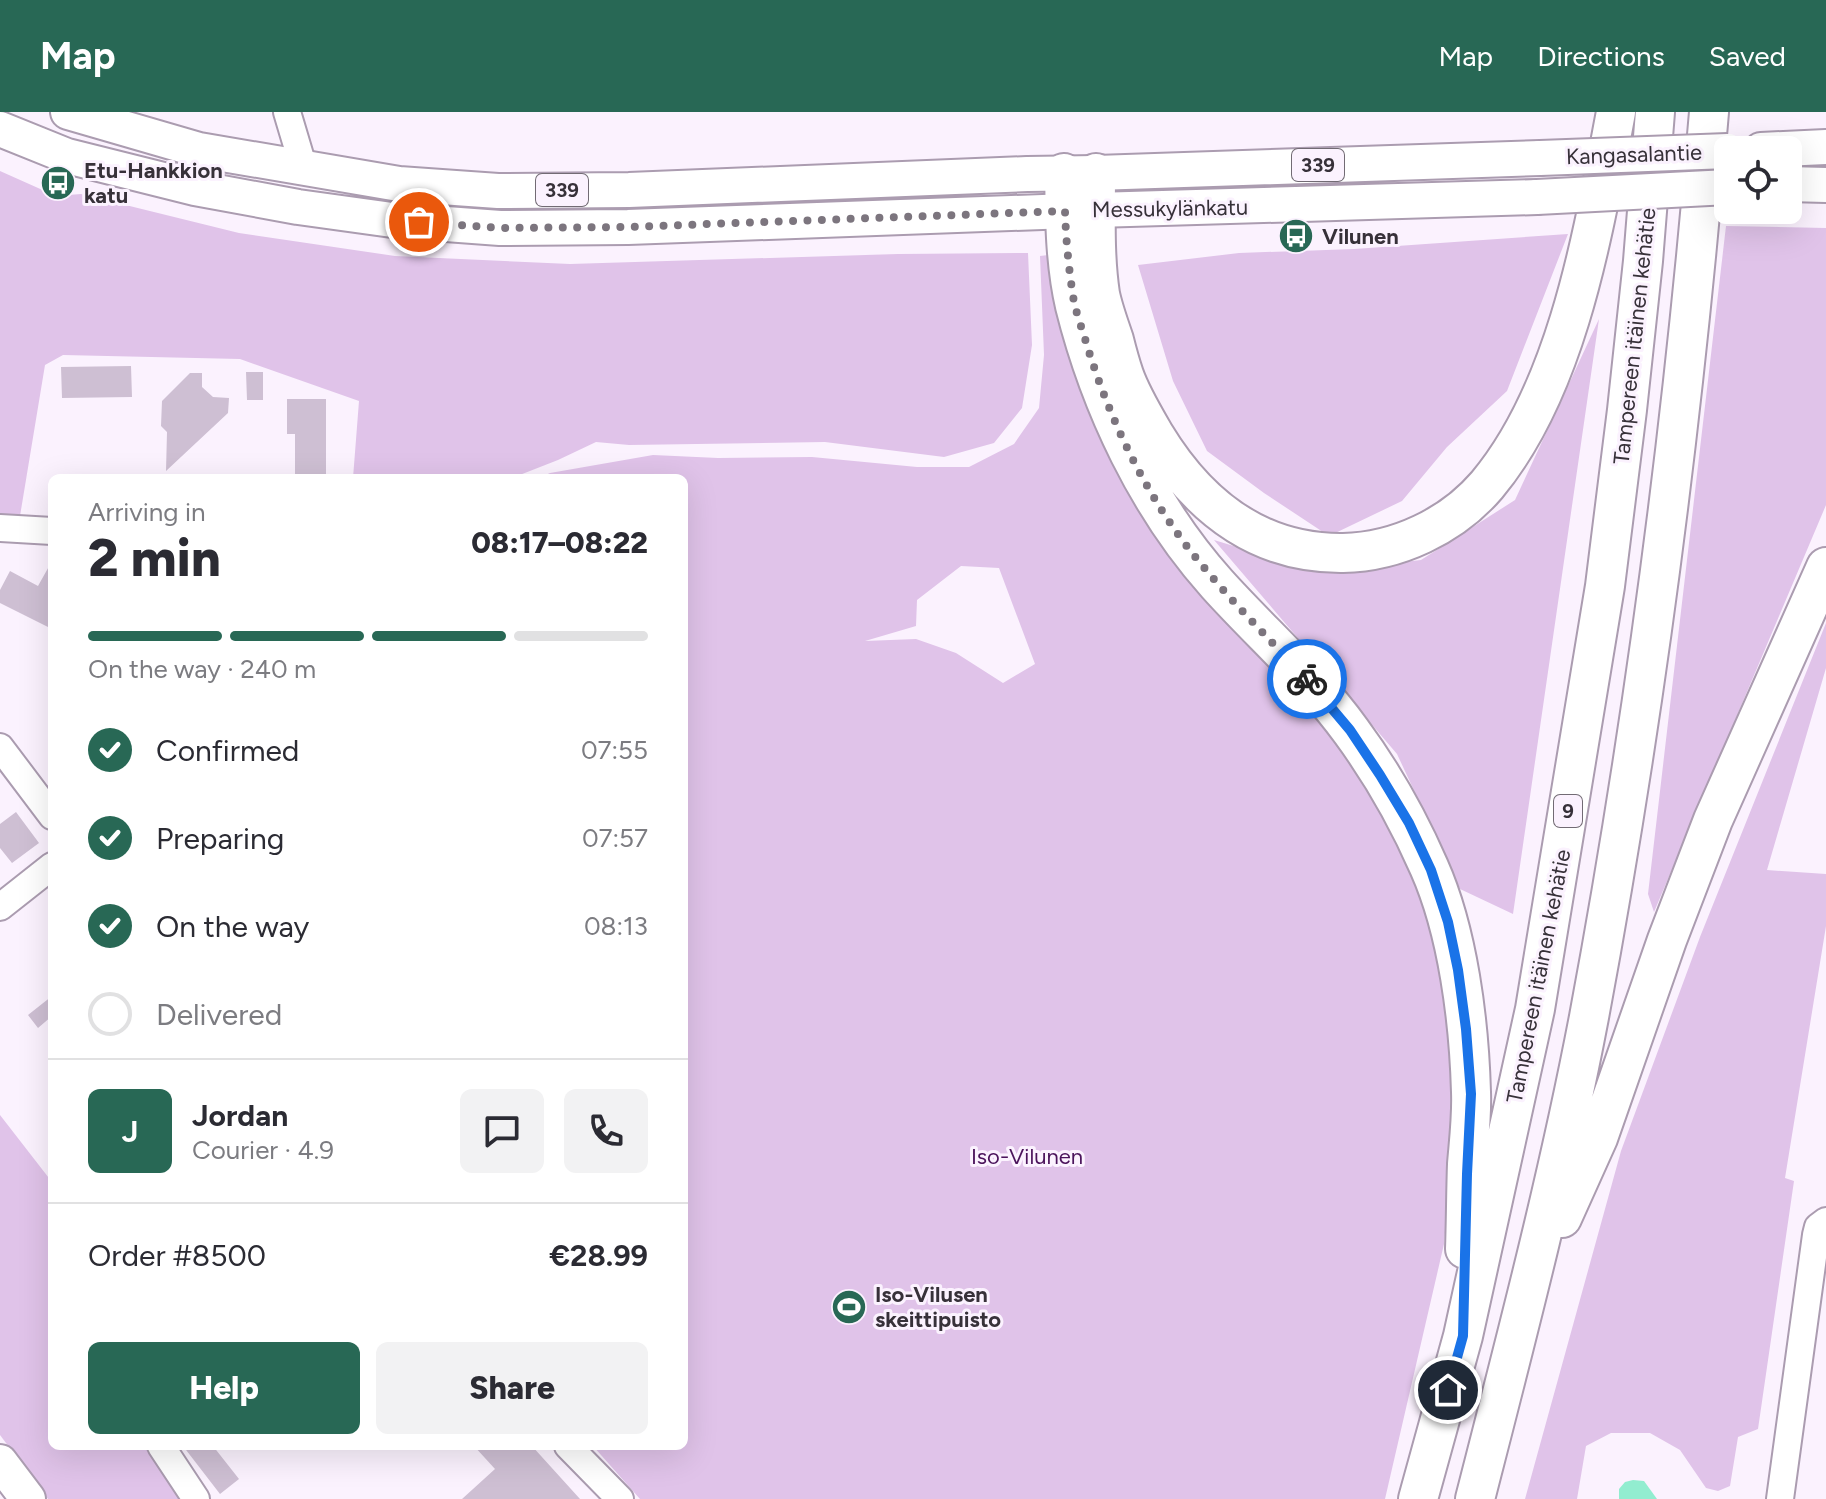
<!DOCTYPE html>
<meta charset="utf-8">
<style>
:root{--surface:#fff;--page:#f2f2f3;--text:#2b2b33;--muted:#7c7c81;--line:#e1e1e2;--accent:#286855}
body{margin:0;font-family:Figtree,sans-serif;background:var(--page);color:var(--text);height:100vh;display:flex;flex-direction:column;font-size:30px;white-space:nowrap}
*{box-sizing:border-box;margin:0}
p{font-size:26px;color:var(--muted)}
.icon{flex:none;width:44px;height:44px;fill:none;stroke:currentColor;stroke-width:2;stroke-linecap:round;stroke-linejoin:round}
.map{position:relative;flex:1;overflow:hidden}
.side{position:absolute;left:48px;top:362px;width:640px;height:976px;display:flex;flex-direction:column;background:var(--surface);border-radius:12px;box-shadow:0 8px 32px #0002}
.side>*{flex:none}
.tools{position:absolute;left:1714px;top:24px;display:grid;gap:16px}
.tools a{display:grid;place-items:center;width:88px;height:88px;border-radius:12px;background:var(--surface);box-shadow:0 8px 32px #0002;font-size:40px}
.pin{position:absolute;display:grid;place-items:center;width:68px;height:68px;color:#fff;margin:-34px;border:4px solid #fff;border-radius:50%;box-shadow:0 2px 8px #0007}
.courier{position:absolute;display:grid;place-items:center;width:80px;height:80px;margin:-40px;border:6px solid #1a73e8;border-radius:50%;background:#fff;color:#222;box-shadow:0 2px 10px #0007}
.headline em{font-style:normal;font-weight:800}
.headline div{display:flex;flex-direction:column-reverse}
.headline{display:flex;align-items:center;justify-content:space-between;height:136px;padding:0 40px}
h1{font-size:52px;font-weight:800;line-height:60px}
.bar{display:grid;grid-template-columns:repeat(4,1fr);gap:12px 8px;align-content:center;height:96px;padding:0 40px}
.bar i{height:10px;border-radius:6px;background:var(--line)}
.bar .on{background:var(--accent)}
.bar p{grid-column:span 4}
.line{display:flex;align-items:center;gap:20px;padding:0 40px;border-top:2px solid var(--line)}
.line div{flex:1}
.round{display:grid;place-items:center;flex:none;width:84px;height:84px;border-radius:12px;background:var(--page)}
ol{padding:0 40px;list-style:none}
li{display:flex;align-items:center;gap:24px;height:88px}
li p{margin-inline-start:auto}
li .icon{padding:8px;border-radius:50%;background:var(--accent);color:#fff;stroke-width:4}
li:last-child{color:var(--muted)}
li i{width:44px;height:44px;border:4px solid var(--line);border-radius:50%}
.primary-button{display:flex;gap:16px;margin-top:auto;padding:16px 40px}
.primary-button a{flex:1;height:92px;border-radius:12px;background:var(--accent);color:#fff;font-size:32px;font-weight:800;line-height:92px;text-align:center}
.primary-button a+a{background:var(--page);color:var(--text)}
header{display:flex;align-items:center;gap:48px;box-sizing:border-box;height:112px;padding:0 40px;background:var(--accent);color:#fff}
header strong{font-size:38px}
nav{display:flex;gap:44px;margin-inline-start:auto;font-size:28px}
.map>svg:first-child{display:block}
.green{fill:#e0c3e9;fill-rule:evenodd}
.water{fill:#92edd0}
.building{fill:#cebfd3}
.lines{fill:none;stroke-linecap:round;stroke-linejoin:round}
.minor-casing{stroke:#ab9cb0;stroke-width:30}
.major-casing{stroke:#ab9cb0;stroke-width:38}
.highway-casing{stroke:#ab9cb0;stroke-width:42}
.minor{stroke:#fff;stroke-width:26}
.major{stroke:#fff;stroke-width:34}
.highway{stroke:#fff;stroke-width:38}
.major-bridge-casing{stroke:#ab9cb0;stroke-width:38;stroke-linecap:butt}
.major-bridge{stroke:#fff;stroke-width:34}
.done{stroke:#7c757e;stroke-width:8;stroke-dasharray:0 14.4}
.route{stroke:#1a73e8;stroke-width:10}
.labels{text-anchor:middle;stroke-width:6;stroke-linejoin:round;paint-order:stroke}
.shield{fill:#fbf2fe;stroke:#726b74;stroke-width:2}
.shield-label{font-size:20px;font-weight:bold;fill:#373139}
.street-label{font-size:22px;fill:#373139;stroke:#fbf2fe}
.poi-label{font-size:22px;font-weight:bold;fill:#373139;stroke:#fbf2fe;text-anchor:start}
.park-label{font-size:22px;fill:#4b135b;stroke:#fbf2fe}
</style>
<header>
<strong>Map</strong>
<nav><a>Map</a><a>Directions</a><a>Saved</a></nav>
</header>
<div class="map">
<svg width="1826" height="1387" viewBox="0 0 1826 1387">
<rect width="100%" height="100%" fill="#fbf2fe"/>
<!-- green -->
<path class="green" d="M 0,59 L 56,84 L 81,82 L 239,121 L 395,144 L 570,152 L 898,142 L 1028,141 L 1032,233 L 1022,296 L 994,331 L 944,345 L 825,330 L 629,333 L 596,330 L 558,348 L 512,366 L 353,366 L 359,289 L 240,247 L 63,243 L 45,253 L 19,410 L 0,408 Z
M 1726,114 L 1826,116 L 1826,393 L 1654,800 L 1648,782 Z
M 1568,122 L 1507,279 L 1447,335 L 1402,389 L 1329,424 L 1264,381 L 1207,339 L 1173,269 L 1138,153 L 1239,141 L 1354,137 Z
M 1048,143 L 1052,150 L 1078,258 L 1314,597 L 1379,681 L 1435,816 L 1454,932 L 1452,1038 L 1444,1132 L 1385,1387 L 640,1387 L 593,1334 L 684,1334 L 684,366 L 539,366 L 550,361 L 653,343 L 718,346 L 812,345 L 917,355 L 969,355 L 1014,332 L 1039,296 L 1044,243 L 1040,144 ZM 961,454 L 999,456 L 1035,552 L 1003,571 L 956,541 L 916,527 L 865,529 L 916,514 L 917,488 Z
M 1599,207 L 1513,802 L 1460,777 L 1397,642 L 1214,428 L 1319,460 L 1421,448 L 1515,388 Z
M 1826,511 L 1826,556 L 1767,758 L 1826,762 L 1826,814 L 1785,1066 L 1794,1069 L 1758,1317 L 1738,1325 L 1730,1374 L 1718,1379 L 1706,1376 L 1680,1338 L 1650,1321 L 1611,1321 L 1586,1334 L 1577,1387 L 1525,1387 L 1621,1039 L 1700,825 Z
M 0,1003 L 52,1070 L 52,1334 L 148,1334 L 183,1387 L 48,1387 L 0,1323 Z"/>
<!-- water -->
<path class="water" d="M 1633,1368 L 1644,1369 L 1657,1387 L 1619,1387 L 1619,1377 L 1625,1370 Z"/>
<!-- building -->
<path class="building" d="M 131,254 L 132,285 L 62,286 L 61,255 Z
M 246,260 L 263,260 L 263,288 L 247,288 Z
M 190,261 L 202,261 L 202,275 L 213,285 L 229,286 L 228,301 L 166,359 L 167,320 L 161,314 L 162,289 Z
M 287,287 L 326,287 L 326,366 L 295,366 L 295,322 L 287,322 Z
M 52,449 L 52,517 L 0,491 L 0,478 L 10,459 L 38,474 Z
M 16,700 L 39,731 L 12,751 L 0,736 L 0,712 Z
M 52,884 L 52,904 L 38,916 L 28,903 Z
M 183,1334 L 213,1334 L 239,1367 L 220,1382 Z
M 474,1334 L 532,1334 L 580,1387 L 462,1387 L 495,1357 Z"/>
<g class="lines">
<!-- minor casing -->
<g class="minor-casing">
<path id="minor" d="M 287,0 L 304,57
M 0,416 L 52,419
M 0,635 L 52,704
M 0,795 L 52,754
M 161,1334 L 196,1387
M 568,1334 L 620,1387
M 1780,1387 L 1816,1123 L 1818,1115 L 1826,1109"/>
</g>
<!-- major casing -->
<g class="major-casing">
<path id="major" d="M 68,0 L 199,38 L 399,72 L 498,79 L 629,78 L 1027,62 L 1096,61 L 1540,46
M 0,17 L 67,44 L 195,76 L 298,95 L 392,108 L 500,116 L 628,115 L 1096,98 L 1537,85
M 1761,38 L 1826,35
M 1788,72 L 1826,73
M 0,1350 L 28,1387"/>
</g>
<!-- highway casing -->
<g class="highway-casing">
<path id="highway" d="M 1064,61 C 1065,106 1065,151 1075,194 C 1100,294 1148,395 1217,472 C 1261,521 1312,565 1351,619 C 1382,661 1408,707 1429,755 C 1458,820 1469,909 1471,980 C 1472,1004 1469,1028 1467,1052 C 1466,1080 1466,1109 1465,1137
M 1096,61 C 1096,101 1094,142 1100,182 C 1103,197 1109,213 1114,228 C 1117,240 1120,251 1124,263 C 1131,283 1143,303 1154,322 C 1197,393 1257,442 1343,441 C 1397,440 1452,414 1487,373 C 1568,276 1593,121 1616,0
M 1562,1106 L 1598,1026 L 1667,828 L 1713,708 L 1826,455
M 1418,1387 L 1463,1224 L 1535,897 L 1605,474 L 1627,298 L 1643,149 L 1655,0
M 1475,1387 C 1516,1227 1558,1067 1589,905 C 1645,606 1684,303 1709,0"/>
</g>
<!-- minor -->
<use href="#minor" class="minor"/>
<!-- major -->
<use href="#major" class="major"/>
<!-- highway -->
<use href="#highway" class="highway"/>
<!-- major-bridge casing -->
<g class="major-bridge-casing">
<path id="major-bridge" d="M 1540,46 L 1728,39
M 1537,85 L 1728,75"/>
</g>
<!-- major-bridge -->
<use href="#major-bridge" class="major-bridge"/>
</g>
<g class="lines">
<!-- done -->
<path class="done" d="M 419,110 L 500,116 L 628,115 L 1065,99 C 1066,129 1069,160 1074,190 C 1077,203 1082,217 1086,230 C 1108,303 1142,376 1189,437 C 1225,483 1267,525 1307,567"/>
<!-- route -->
<path class="route" d="M 1307,567 L 1350,618 L 1380,663 L 1409,711 L 1431,758 L 1448,810 L 1458,858 L 1466,917 L 1471,982 L 1467,1062 L 1463,1224 L 1448,1278"/>
</g>
<!-- icons -->
<defs>
<g id="bus-disc" transform="scale(1.8)"><circle r="9.5" fill="#286855" stroke="#fbf2fe"/><path d="M-5-6H5V4H4V6H2V4H-2V6H-4V4H-5ZM-3.5-4V0h7V-4ZM-3.5 1.2v1.5H-2V1.2ZM2 1.2v1.5H3.5V1.2Z" fill="#fff"/></g>
<g id="stadium-disc" transform="scale(1.8)"><circle r="9.5" fill="#286855" stroke="#fbf2fe"/><path d="M0-5a6.5 5 0 1 0 0 10a6.5 5 0 1 0 0-10ZM-3.5-1.8h7v3.6h-7Z" fill="#fff"/></g>
</defs>
<g fill-rule="evenodd">
<use href="#bus-disc" x="58" y="71"/>
<use href="#bus-disc" x="1296" y="124"/>
<use href="#stadium-disc" x="849" y="1195"/>
</g>
<g class="labels">
<!-- shield labels -->
<g class="shield">
<rect x="1292" y="37" width="52" height="32" rx="6"/>
<rect x="536" y="62" width="52" height="32" rx="6"/>
<rect x="1554" y="683" width="28" height="32" rx="6"/>
</g>
<g class="shield-label">
<text x="1318" y="60">339</text>
<text x="562" y="85">339</text>
<text x="1568" y="706">9</text>
</g>
<!-- street labels -->
<g class="street-label">
<text transform="translate(1634 42) rotate(-2)" y="8">Kangasalantie</text>
<text transform="translate(1170 96) rotate(-1)" y="8">Messukylänkatu</text>
<text transform="translate(1634 224) rotate(-84)" y="8">Tampereen itäinen kehätie</text>
<text transform="translate(1538 864) rotate(-79)" y="8">Tampereen itäinen kehätie</text>
</g>
<!-- poi labels -->
<g class="poi-label">
<text x="84" y="66">Etu-Hankkion<tspan x="84" dy="25">katu</tspan></text>
<text x="1322" y="132">Vilunen</text>
<text x="875" y="1190">Iso-Vilusen<tspan x="875" dy="25">skeittipuisto</tspan></text>
</g>
<!-- park labels -->
<g class="park-label">
<text x="1027" y="1052">Iso-Vilunen</text>
</g>
</g>
</svg>
<div class="tools">
<a><svg class="icon" aria-label="locate" viewBox="0 0 24 24"><circle cx="12" cy="12" r="6"/><path d="M12 2v4M12 18v4M2 12h4M18 12h4"/></svg></a>
</div>
<div class="pin" style="left:419px;top:110px;background:#ea580c"><svg class="icon" aria-label="bag" viewBox="0 0 24 24"><path d="M5 8h14l-1 12H6zM9 8a3 3 0 0 1 6 0"/></svg></div>
<div class="pin" style="left:1448px;top:1278px;background:#1f2937"><svg class="icon" aria-label="home" viewBox="0 0 24 24"><path d="M3 11l9-7 9 7M6 9v11h12V9"/></svg></div>
<div class="courier" style="left:1307px;top:567px"><svg class="icon" aria-label="bike" viewBox="0 0 24 24"><circle cx="6" cy="16" r="4"/><circle cx="18" cy="16" r="4"/><path d="M6 16l4-8h5l3 8M10 8l3 8H6M13 5h3"/></svg></div>
<section class="side">
<div class="headline"><div><h1>2 min</h1><p>Arriving in</p></div><em>08:17–08:22</em></div>
<div class="bar"><i class="on"></i><i class="on"></i><i class="on"></i><i></i><p>On the way · 240 m</p></div>
<ol>
<li><svg class="icon" aria-label="check" viewBox="0 0 24 24"><path d="M5 12l5 5 9-10"/></svg>Confirmed<p>07:55</p></li>
<li><svg class="icon" aria-label="check" viewBox="0 0 24 24"><path d="M5 12l5 5 9-10"/></svg>Preparing<p>07:57</p></li>
<li><svg class="icon" aria-label="check" viewBox="0 0 24 24"><path d="M5 12l5 5 9-10"/></svg>On the way<p>08:13</p></li>
<li><i></i>Delivered</li>
</ol>
<div class="line" style="height:144px"><b class="round" style="background:var(--accent);color:#fff">J</b><div><b>Jordan</b><p>Courier · 4.9</p></div><a class="round"><svg class="icon" aria-label="chat" viewBox="0 0 24 24"><path d="M4 5h16v11H9l-5 4z"/></svg></a><a class="round"><svg class="icon" aria-label="phone" viewBox="0 0 24 24"><path d="M5 4h4l2 5-3 2q2 4 5 5l2-3 5 2v4C11 20 4 13 5 4z"/></svg></a></div>
<div class="line" style="height:104px"><div>Order #8500</div><b>€28.99</b></div>
<div class="primary-button"><a>Help</a><a>Share</a></div>
</section>
</div>
